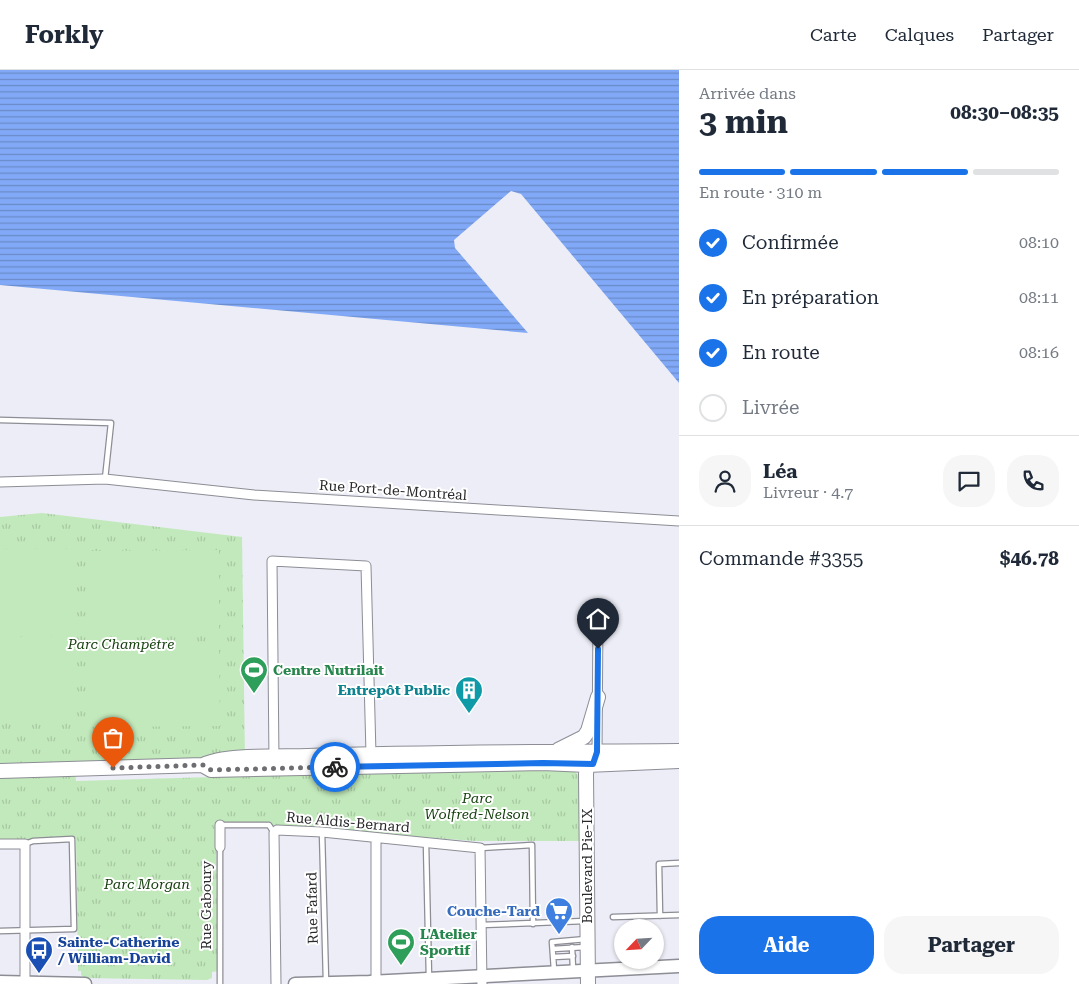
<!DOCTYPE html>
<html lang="fr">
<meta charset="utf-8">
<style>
:root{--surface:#fff;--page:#f6f6f7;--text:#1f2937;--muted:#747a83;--line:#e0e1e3;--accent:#1a73e8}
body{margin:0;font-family:"Roboto Serif",serif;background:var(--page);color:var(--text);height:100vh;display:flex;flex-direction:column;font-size:19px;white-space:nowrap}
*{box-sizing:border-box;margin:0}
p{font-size:16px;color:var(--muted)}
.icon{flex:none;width:28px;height:28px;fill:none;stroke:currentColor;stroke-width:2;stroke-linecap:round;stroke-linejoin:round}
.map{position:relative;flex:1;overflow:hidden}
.details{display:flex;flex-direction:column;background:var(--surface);width:400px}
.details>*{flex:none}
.needle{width:32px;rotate:245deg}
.buttons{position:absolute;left:614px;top:849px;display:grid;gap:10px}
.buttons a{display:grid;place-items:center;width:50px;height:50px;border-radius:50%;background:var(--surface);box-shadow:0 1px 4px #0004;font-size:25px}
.pin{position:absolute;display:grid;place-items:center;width:42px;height:42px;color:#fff;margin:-51px -21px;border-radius:50% 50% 50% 0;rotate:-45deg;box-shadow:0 0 5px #0007}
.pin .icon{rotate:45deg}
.courier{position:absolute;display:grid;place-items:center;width:50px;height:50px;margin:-25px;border:4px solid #1a73e8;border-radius:50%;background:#fff;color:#222;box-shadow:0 1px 6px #0007}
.summary em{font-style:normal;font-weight:700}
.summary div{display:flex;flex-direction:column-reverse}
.summary{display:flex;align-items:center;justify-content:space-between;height:85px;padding:0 20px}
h1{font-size:32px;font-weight:700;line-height:38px}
.bar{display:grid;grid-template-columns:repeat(4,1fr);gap:8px 5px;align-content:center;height:60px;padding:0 20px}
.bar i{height:6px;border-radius:4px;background:var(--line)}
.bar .on{background:var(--accent)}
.bar p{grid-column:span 4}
.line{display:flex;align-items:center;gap:12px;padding:0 20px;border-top:1px solid var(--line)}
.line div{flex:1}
.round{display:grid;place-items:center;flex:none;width:52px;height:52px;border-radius:20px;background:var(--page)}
ol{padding:0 20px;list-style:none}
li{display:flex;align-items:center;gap:15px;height:55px}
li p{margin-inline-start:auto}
li .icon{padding:5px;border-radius:50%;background:var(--accent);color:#fff;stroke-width:4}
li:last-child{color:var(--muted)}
li i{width:28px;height:28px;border:2px solid var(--line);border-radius:50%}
.action{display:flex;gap:10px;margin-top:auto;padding:10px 20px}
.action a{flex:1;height:58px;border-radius:20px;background:var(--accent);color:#fff;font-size:20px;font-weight:700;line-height:58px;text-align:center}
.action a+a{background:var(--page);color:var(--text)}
header{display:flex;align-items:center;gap:30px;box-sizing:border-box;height:70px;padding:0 25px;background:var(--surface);border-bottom:1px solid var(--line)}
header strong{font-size:24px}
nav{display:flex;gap:28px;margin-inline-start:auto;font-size:18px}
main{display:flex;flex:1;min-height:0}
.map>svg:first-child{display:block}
.park{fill:url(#park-tufts)}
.pitch{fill:#c2e9bb}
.water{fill:url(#water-rules)}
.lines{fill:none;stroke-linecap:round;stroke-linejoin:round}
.lane-casing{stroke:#8c8d95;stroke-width:7}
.street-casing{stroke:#8c8d95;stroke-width:11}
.secondary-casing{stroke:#8c8d95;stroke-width:15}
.primary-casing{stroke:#8c8d95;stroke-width:16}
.lane{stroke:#fff;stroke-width:4.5}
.street{stroke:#fff;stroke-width:9}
.secondary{stroke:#fff;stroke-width:12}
.primary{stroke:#fff;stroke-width:14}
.done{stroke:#6d6d72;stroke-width:5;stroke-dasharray:0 9}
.route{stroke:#1a73e8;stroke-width:6}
.labels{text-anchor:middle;stroke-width:4;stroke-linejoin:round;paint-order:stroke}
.street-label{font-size:14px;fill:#28282b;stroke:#fff}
.park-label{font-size:14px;font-style:italic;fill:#15400e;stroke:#fff}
.leisure-label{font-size:14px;font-weight:bold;fill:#27864d;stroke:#fff;text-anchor:start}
.culture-label{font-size:14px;font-weight:bold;fill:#0d838f;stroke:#fff;text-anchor:end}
.shop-label{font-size:14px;font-weight:bold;fill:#366cbe;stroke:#fff;text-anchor:end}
.transit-label{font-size:14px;font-weight:bold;fill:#164399;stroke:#fff;text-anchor:start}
</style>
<header>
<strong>Forkly</strong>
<nav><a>Carte</a><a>Calques</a><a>Partager</a></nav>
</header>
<main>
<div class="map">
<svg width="679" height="914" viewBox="0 0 679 914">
<defs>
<pattern id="park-tufts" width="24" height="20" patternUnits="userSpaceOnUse" patternTransform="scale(1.25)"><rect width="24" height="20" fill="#c2e9bb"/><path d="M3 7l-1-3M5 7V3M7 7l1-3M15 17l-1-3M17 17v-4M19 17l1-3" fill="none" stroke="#a7c8a1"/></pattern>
<pattern id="water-rules" width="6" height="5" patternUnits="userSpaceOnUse" patternTransform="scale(1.25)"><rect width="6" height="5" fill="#81a9f7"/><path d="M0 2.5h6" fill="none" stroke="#6a8ac8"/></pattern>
</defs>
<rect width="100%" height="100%" fill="#ecedf6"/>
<!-- park -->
<path class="park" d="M 42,443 L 242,467 L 245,693 L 0,698 L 0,447 Z
M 75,699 L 76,711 L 386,702 L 573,700 L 580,707 L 582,771 L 475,771 L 216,752 L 218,901 L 212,902 L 212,908 L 207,910 L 85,908 L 81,905 L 81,901 L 78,901 L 76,768 L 25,774 L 0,774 L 0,701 Z"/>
<!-- pitch -->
<path class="pitch" d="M 0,479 L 72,479 L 73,560 L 0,560 Z
M 219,480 L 219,562 L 88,562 L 88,481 Z
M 73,566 L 74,649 L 0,649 L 0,567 Z
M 88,576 L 219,576 L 220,656 L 89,657 Z"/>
<!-- water -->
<path class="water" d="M 0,0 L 679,0 L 679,313 L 521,124 L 511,121 L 454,170 L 455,178 L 528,263 L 0,215 Z"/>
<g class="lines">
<!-- lane casing -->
<g class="lane-casing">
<path id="lane" d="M 0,350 L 111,353 L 105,409
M 220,755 L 269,755 L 274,763
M 322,762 L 326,911
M 426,773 L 429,908
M 220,777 L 220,914
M 480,778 L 532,775 L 533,854
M 660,846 L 659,794 L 679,793
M 613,847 L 679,845
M 481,855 L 585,851
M 0,861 L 74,859 L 72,769 L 33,771 L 25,774
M 572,877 L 573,899
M 553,879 L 586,877
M 553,887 L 573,886
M 554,900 L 552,872 L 586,869"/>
</g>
<!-- street casing -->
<g class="street-casing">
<path id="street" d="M 0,412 L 105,409 L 254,425 L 679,451
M 597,682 L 598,547
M 274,691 L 272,491 L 366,496 L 371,684
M 220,755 L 220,777
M 376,768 L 376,914
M 0,774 L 25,774 L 25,914
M 276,914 L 274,763 L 277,760 L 322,762 L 480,778 L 482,914"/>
</g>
<!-- secondary casing -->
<g class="secondary-casing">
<path id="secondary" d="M 0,912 L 85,914
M 295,914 L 369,912 L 679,896"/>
</g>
<!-- primary casing -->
<g class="primary-casing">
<path id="primary" d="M 558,680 L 584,667 L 588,661 L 598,627
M 204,696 L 211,700 L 543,693 L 587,695 L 679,691
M 0,701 L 203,695 C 225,684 281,687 308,686 C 432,682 555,682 679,681
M 588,914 L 586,704 L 587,695 L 592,688"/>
</g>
<!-- lane -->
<use href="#lane" class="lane"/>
<!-- street -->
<use href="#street" class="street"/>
<!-- secondary -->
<use href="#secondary" class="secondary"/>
<!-- primary -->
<use href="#primary" class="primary"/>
</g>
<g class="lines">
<!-- done -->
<path class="done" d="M 113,698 L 203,695 L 211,700 L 335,697"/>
<!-- route -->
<path class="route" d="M 335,697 L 543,693 L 593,694 L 597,682 L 598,579"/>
</g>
<!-- icons -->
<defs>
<g id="stadium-pin" transform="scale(1.4375)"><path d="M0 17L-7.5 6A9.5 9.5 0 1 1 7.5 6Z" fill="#2e9e5b" stroke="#fff"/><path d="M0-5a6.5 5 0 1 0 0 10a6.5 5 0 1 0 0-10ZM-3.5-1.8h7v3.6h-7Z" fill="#fff"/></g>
<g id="building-pin" transform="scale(1.4375)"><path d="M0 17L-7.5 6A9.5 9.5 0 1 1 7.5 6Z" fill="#0f9aa8" stroke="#fff"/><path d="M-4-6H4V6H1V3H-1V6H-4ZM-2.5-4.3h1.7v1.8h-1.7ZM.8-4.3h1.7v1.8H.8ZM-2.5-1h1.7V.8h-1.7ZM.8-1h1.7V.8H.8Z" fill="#fff"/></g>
<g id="supermarket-pin" transform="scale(1.4375)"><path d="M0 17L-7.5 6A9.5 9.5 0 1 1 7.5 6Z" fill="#3f7fe0" stroke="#fff"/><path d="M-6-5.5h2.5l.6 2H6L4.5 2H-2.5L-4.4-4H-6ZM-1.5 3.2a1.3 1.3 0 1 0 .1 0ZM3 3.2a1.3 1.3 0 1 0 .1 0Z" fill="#fff"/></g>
<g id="bus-pin" transform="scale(1.4375)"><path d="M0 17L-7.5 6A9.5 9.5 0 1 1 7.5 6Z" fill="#1a4fb4" stroke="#fff"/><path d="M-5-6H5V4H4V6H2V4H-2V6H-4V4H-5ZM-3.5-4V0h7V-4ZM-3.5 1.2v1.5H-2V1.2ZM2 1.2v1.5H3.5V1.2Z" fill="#fff"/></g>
</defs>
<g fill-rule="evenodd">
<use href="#stadium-pin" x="254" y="600"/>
<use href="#building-pin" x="469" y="620"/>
<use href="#supermarket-pin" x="559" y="841"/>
<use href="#stadium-pin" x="401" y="872"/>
<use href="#bus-pin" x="39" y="880"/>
</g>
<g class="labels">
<!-- street labels -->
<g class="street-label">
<text transform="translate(393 420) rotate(4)" y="5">Rue Port-de-Montréal</text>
<text transform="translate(348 752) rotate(5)" y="5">Rue Aldis-Bernard</text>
<text transform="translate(587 796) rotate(-90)" y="5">Boulevard Pie-IX</text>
<text transform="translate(206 835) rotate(-90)" y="5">Rue Gaboury</text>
<text transform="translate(312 838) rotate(-91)" y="5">Rue Fafard</text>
</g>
<!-- park labels -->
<g class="park-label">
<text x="121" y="579">Parc Champêtre</text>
<text x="477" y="733">Parc<tspan x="477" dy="16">Wolfred-Nelson</tspan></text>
<text x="147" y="819">Parc Morgan</text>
</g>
<!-- leisure labels -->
<g class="leisure-label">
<text x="273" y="605">Centre Nutrilait</text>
<text x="420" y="869">L'Atelier<tspan x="420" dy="16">Sportif</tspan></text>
</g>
<!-- culture labels -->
<g class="culture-label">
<text x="450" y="625">Entrepôt Public</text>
</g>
<!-- shop labels -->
<g class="shop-label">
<text x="540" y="846">Couche-Tard</text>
</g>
<!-- transit labels -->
<g class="transit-label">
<text x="58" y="877">Sainte-Catherine<tspan x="58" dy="16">/ William-David</tspan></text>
</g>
</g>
</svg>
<div class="buttons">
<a><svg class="needle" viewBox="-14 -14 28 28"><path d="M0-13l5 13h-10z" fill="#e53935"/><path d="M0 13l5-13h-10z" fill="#747a83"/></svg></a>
</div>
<div class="pin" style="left:113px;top:698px;background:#ea580c"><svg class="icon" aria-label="bag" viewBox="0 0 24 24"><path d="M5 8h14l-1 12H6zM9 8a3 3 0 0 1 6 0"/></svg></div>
<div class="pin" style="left:598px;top:579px;background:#1f2937"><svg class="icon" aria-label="home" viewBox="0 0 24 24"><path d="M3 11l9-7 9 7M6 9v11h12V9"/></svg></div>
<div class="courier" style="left:335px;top:697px"><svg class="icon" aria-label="bike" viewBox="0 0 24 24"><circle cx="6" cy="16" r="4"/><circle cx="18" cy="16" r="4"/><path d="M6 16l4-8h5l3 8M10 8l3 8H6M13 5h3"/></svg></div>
</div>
<section class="details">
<div class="summary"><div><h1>3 min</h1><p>Arrivée dans</p></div><em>08:30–08:35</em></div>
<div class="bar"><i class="on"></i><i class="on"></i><i class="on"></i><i></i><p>En route · 310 m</p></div>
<ol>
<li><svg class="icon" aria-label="check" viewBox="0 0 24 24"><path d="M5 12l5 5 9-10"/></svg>Confirmée<p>08:10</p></li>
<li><svg class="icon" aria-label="check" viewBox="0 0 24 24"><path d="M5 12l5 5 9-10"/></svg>En préparation<p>08:11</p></li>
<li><svg class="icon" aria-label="check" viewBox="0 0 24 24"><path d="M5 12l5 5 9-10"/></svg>En route<p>08:16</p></li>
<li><i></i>Livrée</li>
</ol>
<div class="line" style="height:90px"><a class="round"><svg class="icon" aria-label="person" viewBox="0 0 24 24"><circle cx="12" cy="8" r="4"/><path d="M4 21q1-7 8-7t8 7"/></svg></a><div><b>Léa</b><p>Livreur · 4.7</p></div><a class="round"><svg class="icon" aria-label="chat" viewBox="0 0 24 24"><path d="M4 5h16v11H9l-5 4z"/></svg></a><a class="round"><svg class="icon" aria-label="phone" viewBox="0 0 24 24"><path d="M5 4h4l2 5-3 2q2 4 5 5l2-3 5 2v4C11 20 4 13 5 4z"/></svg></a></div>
<div class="line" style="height:65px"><div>Commande #3355</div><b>$46.78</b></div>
<div class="action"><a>Aide</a><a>Partager</a></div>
</section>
</main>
